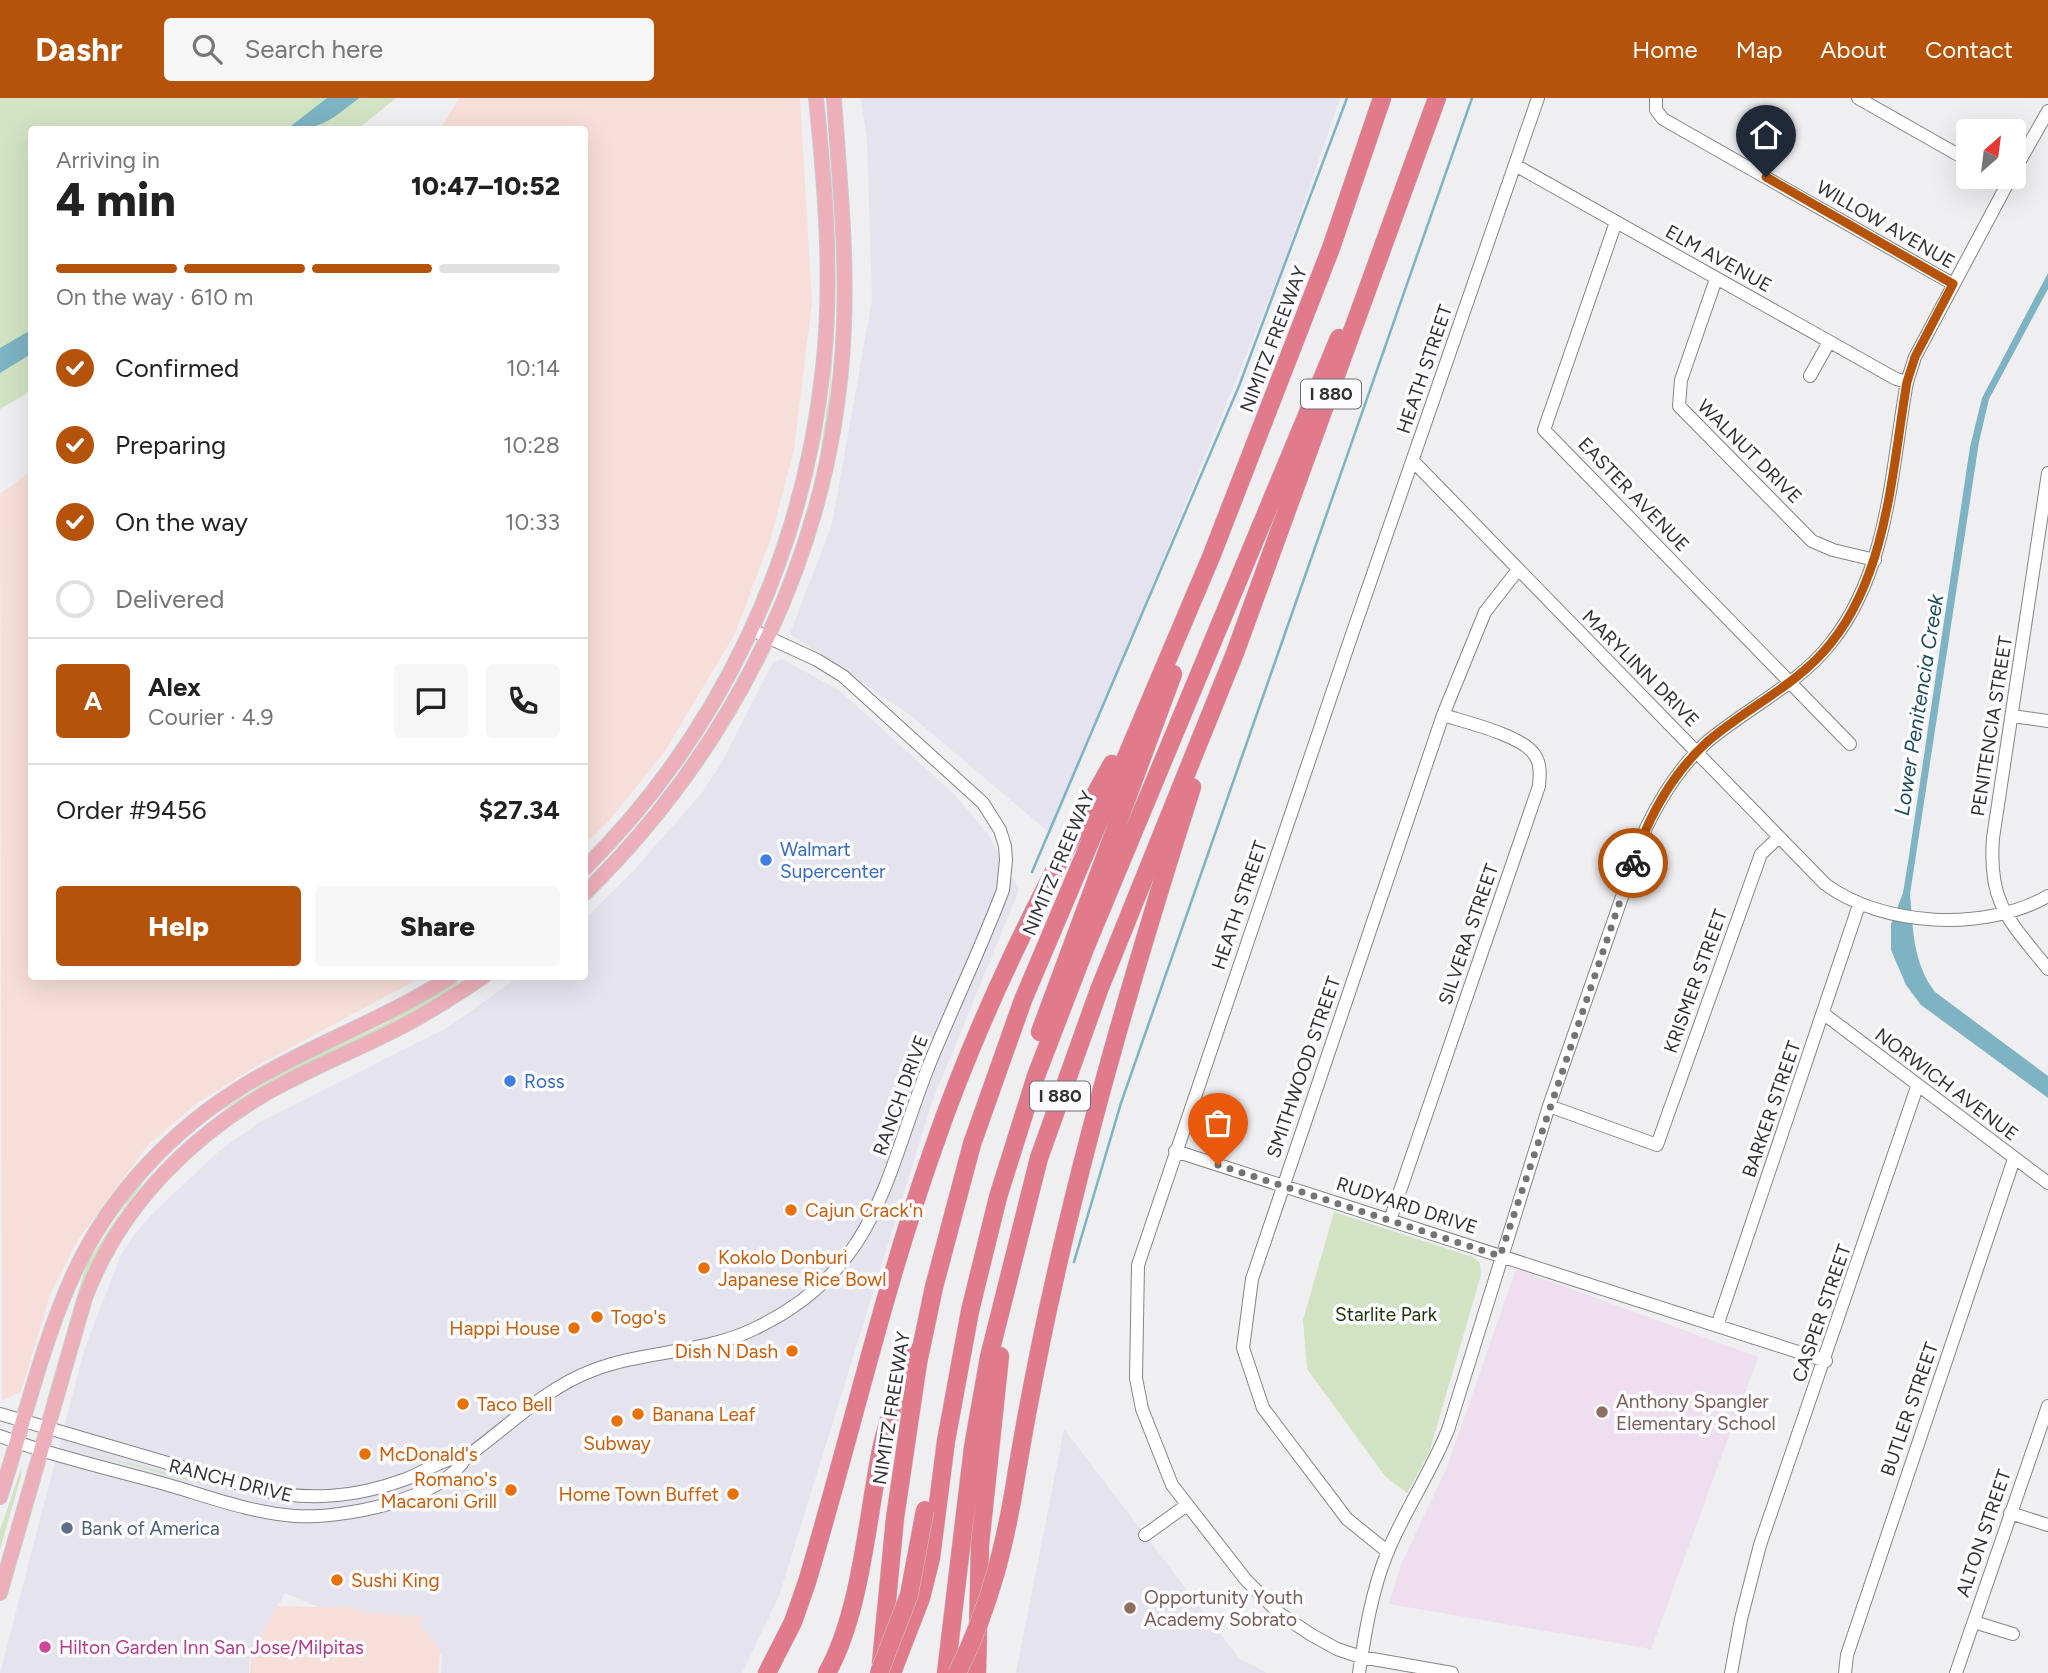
<!DOCTYPE html>
<meta charset="utf-8">
<style>
:root{--surface:#fff;--page:#f6f6f6;--text:#222;--muted:#767676;--line:#e0e0e0;--accent:#b45309}
body{margin:0;font-family:Figtree,sans-serif;background:var(--page);color:var(--text);height:100vh;display:flex;flex-direction:column;font-size:26px;white-space:nowrap}
*{box-sizing:border-box;margin:0}
p{font-size:23px;color:var(--muted)}
.icon{flex:none;width:38px;height:38px;fill:none;stroke:currentColor;stroke-width:2;stroke-linecap:round;stroke-linejoin:round}
.map{position:relative;flex:1;overflow:hidden}
.sheet{position:absolute;left:28px;top:28px;width:560px;height:854px;display:flex;flex-direction:column;background:var(--surface);border-radius:7px;box-shadow:0 7px 28px #0002}
.sheet>*{flex:none}
.needle{width:46px;rotate:28deg}
.buttons{position:absolute;left:1956px;top:21px;display:grid;gap:14px}
.buttons a{display:grid;place-items:center;width:70px;height:70px;border-radius:7px;background:var(--surface);box-shadow:0 7px 28px #0002;font-size:35px}
.pin{position:absolute;display:grid;place-items:center;width:60px;height:60px;color:#fff;margin:-72px -30px;border-radius:50% 50% 50% 0;rotate:-45deg;box-shadow:0 0 7px #0007}
.pin .icon{rotate:45deg}
.courier{position:absolute;display:grid;place-items:center;width:70px;height:70px;margin:-35px;border:5px solid #b45309;border-radius:50%;background:#fff;color:#222;box-shadow:0 2px 9px #0007}
.headline em{font-style:normal;font-weight:800}
.headline div{display:flex;flex-direction:column-reverse}
.headline{display:flex;align-items:center;justify-content:space-between;height:119px;padding:0 28px}
h1{font-size:46px;font-weight:800;line-height:52px}
.bar{display:grid;grid-template-columns:repeat(4,1fr);gap:10px 7px;align-content:center;height:84px;padding:0 28px}
.bar i{height:9px;border-radius:5px;background:var(--line)}
.bar .current{background:var(--accent)}
.bar p{grid-column:span 4}
.line{display:flex;align-items:center;gap:18px;padding:0 28px;border-top:2px solid var(--line)}
.line div{flex:1}
.round{display:grid;place-items:center;flex:none;width:74px;height:74px;border-radius:7px;background:var(--page)}
ol{padding:0 28px;list-style:none}
li{display:flex;align-items:center;gap:21px;height:77px}
li p{margin-inline-start:auto}
li .icon{padding:7px;border-radius:50%;background:var(--accent);color:#fff;stroke-width:4}
li:last-child{color:var(--muted)}
li i{width:38px;height:38px;border:4px solid var(--line);border-radius:50%}
.primary-button{display:flex;gap:14px;margin-top:auto;padding:14px 28px}
.primary-button a{flex:1;height:80px;border-radius:7px;background:var(--accent);color:#fff;font-size:28px;font-weight:800;line-height:80px;text-align:center}
.primary-button a+a{background:var(--page);color:var(--text)}
header{display:flex;align-items:center;gap:42px;box-sizing:border-box;height:98px;padding:0 35px;background:var(--accent);color:#fff}
header strong{font-size:33px}
nav{display:flex;gap:38px;margin-inline-start:auto;font-size:24px}
.search{width:490px;height:63px;background:var(--page);display:flex;align-items:center;gap:18px;box-sizing:border-box;padding:0 24px;border-radius:7px;color:var(--muted);font-size:26px}
.map>svg:first-child{display:block}
.built{fill:#e5e3ed}
.industrial{fill:#f8ded8}
.education{fill:#efdef0}
.green{fill:#d2e3c3}
.water{fill:#7db3c3}
.lines{fill:none;stroke-linecap:round;stroke-linejoin:round}
.stream{stroke:#7db3c3;stroke-width:2.5}
.minor-casing{stroke:#858588;stroke-width:14}
.major-casing{stroke:#cacaca;stroke-width:16}
.highway-casing{stroke:#cacaca;stroke-width:19}
.minor{stroke:#fff;stroke-width:12}
.major{stroke:#edafb9;stroke-width:14}
.highway{stroke:#e17a8b;stroke-width:18}
.highway-bridge-casing{stroke:#cacaca;stroke-width:19;stroke-linecap:butt}
.highway-bridge{stroke:#e17a8b;stroke-width:18}
.done{stroke:#747476;stroke-width:7;stroke-dasharray:0 12.6}
.route{stroke:#b45309;stroke-width:9}
.shop-dot{fill:#3f7fe0;stroke:#fcfbff;stroke-width:2.5}
.food-dot{fill:#e8710a;stroke:#fcfbff;stroke-width:2.5}
.education-dot{fill:#8d6e63;stroke:#fcfbff;stroke-width:2.5}
.service-dot{fill:#5c6f8a;stroke:#fcfbff;stroke-width:2.5}
.hotel-dot{fill:#d1479c;stroke:#fcfbff;stroke-width:2.5}
.labels{text-anchor:middle;stroke-width:7;stroke-linejoin:round;paint-order:stroke}
.shield{fill:#fcfbff;stroke:#6f6e70;stroke-width:2}
.shield-label{font-size:18px;font-weight:bold;fill:#323233}
.street-label{font-size:19px;fill:#323233;stroke:#fcfbff}
.shop-label{font-size:19px;fill:#366cbe;stroke:#fcfbff;text-anchor:start}
.food-label{font-size:19px;fill:#c56008;stroke:#fcfbff;text-anchor:start}
.park-label{font-size:19px;fill:#203406;stroke:#fcfbff}
.education-label{font-size:19px;fill:#785e54;stroke:#fcfbff;text-anchor:start}
.service-label{font-size:19px;fill:#4e5e75;stroke:#fcfbff;text-anchor:start}
.hotel-label{font-size:19px;fill:#b23c85;stroke:#fcfbff;text-anchor:start}
.water-label{font-size:21px;font-style:italic;fill:#1c4c58;stroke:#fcfbff}
</style>
<header>
<strong>Dashr</strong>
<div class="search"><svg class="icon" aria-label="search" viewBox="0 0 24 24"><circle cx="10" cy="10" r="6"/><path d="M15 15l6 6"/></svg>Search here</div>
<nav><a>Home</a><a>Map</a><a>About</a><a>Contact</a></nav>
</header>
<div class="map">
<svg width="2048" height="1575" viewBox="0 0 2048 1575">
<rect width="100%" height="100%" fill="#efeef1"/>
<!-- built -->
<path class="built" d="M 861,0 L 1340,0 L 1283,167 L 1051,736 L 910,617 L 790,536 L 832,426 L 872,202 L 867,42 Z
M 782,561 L 840,593 L 955,697 L 987,735 L 1019,792 L 932,1004 L 779,1498 L 742,1575 L 441,1575 L 442,1558 L 421,1534 L 324,1512 L 285,1495 L 249,1563 L 249,1575 L 0,1575 L 84,1253 L 120,1159 L 134,1137 L 154,1114 L 218,1054 L 260,1024 L 445,931 L 519,879 L 584,878 L 585,821 L 634,772 L 702,695 L 722,664 L 773,564 Z
M 1064,1331 L 1239,1560 L 1267,1575 L 1016,1575 Z"/>
<!-- industrial -->
<path class="industrial" d="M 459,0 L 800,0 L 812,204 L 794,351 L 771,440 L 735,536 L 665,653 L 609,723 L 585,746 L 584,32 L 440,31 Z
M 31,373 L 32,878 L 422,879 L 260,966 L 197,1005 L 147,1048 L 76,1145 L 50,1197 L 21,1293 L 2,1303 L 0,396 Z
M 277,1508 L 354,1510 L 363,1514 L 422,1519 L 421,1530 L 440,1551 L 438,1575 L 250,1575 L 251,1559 Z"/>
<!-- education -->
<path class="education" d="M 1516,1171 L 1758,1259 L 1651,1551 L 1389,1506 L 1401,1467 L 1447,1369 Z"/>
<!-- green -->
<path class="green" d="M 0,0 L 396,0 L 358,31 L 32,32 L 31,293 L 0,311 Z
M 836,203 L 827,350 L 813,404 L 829,296 Z
M 467,879 L 432,907 L 216,1015 L 291,969 L 382,927 Z
M 186,1039 L 147,1080 L 119,1117 L 84,1191 L 46,1305 L 86,1167 L 132,1096 Z
M 1334,1114 L 1473,1159 L 1480,1165 L 1481,1177 L 1429,1355 L 1407,1395 L 1385,1378 L 1307,1271 L 1303,1222 Z
M 70,1350 L 257,1398 L 181,1381 Z
M 22,1368 L 21,1378 L 0,1452 L 0,1432 Z"/>
<!-- water -->
<path class="water" d="M 327,0 L 359,0 C 332,21 322,32 287,31 Z
M 2048,175 L 2048,191 L 1989,301 L 1979,344 L 1910,796 C 1913,832 1913,865 1935,894 L 2048,978 L 2048,1000 L 1921,907 L 1906,887 L 1891,852 L 1891,826 L 1903,795 L 1909,758 L 1970,349 L 1982,300 Z
M 31,232 L 31,256 L 0,275 L 0,250 Z"/>
<g class="lines">
<!-- stream -->
<path class="stream" d="M 1032,774 L 1239,288 L 1347,0
M 1074,1164 L 1121,1005 L 1472,0"/>
<!-- minor casing -->
<g class="minor-casing">
<path id="minor" d="M 1656,0 L 1656,12 L 1663,21 L 1953,186
M 1858,0 L 1969,63
M 1515,67 L 1896,281 L 1907,284
M 2014,73 L 2048,13
M 1616,124 L 1544,332 L 1850,646
M 1716,181 L 1681,282 L 1679,308 L 1812,443 L 1833,452 L 1875,462
M 1810,278 L 1829,244
M 1413,363 L 1825,786 C 1883,829 1985,834 2048,798
M 2048,375 L 1993,740 C 1988,806 2009,822 2048,871
M 2012,618 L 2048,623
M 1824,916 L 2048,1085
M 1549,1008 L 1657,1047 L 1761,756 L 1779,739
M 1175,1053 L 1826,1263
M 1390,1122 L 1539,688 C 1540,677 1541,665 1534,656 C 1521,637 1465,624 1443,617
M 1717,1228 L 1859,807
M 0,1316 L 253,1390 C 306,1404 355,1400 406,1381 C 427,1373 443,1359 466,1359
M 0,1338 C 53,1358 110,1371 165,1386 C 207,1398 251,1415 295,1418 C 341,1421 443,1402 466,1359 C 507,1330 544,1291 591,1273 C 644,1252 702,1256 754,1231 C 876,1173 884,1083 927,972 C 951,912 980,853 1003,792 L 1006,762 L 1005,748 L 1000,732 L 983,705 L 843,578 L 817,562 L 752,532
M 2010,1415 L 2048,1427
M 1145,1437 L 1187,1407
M 1388,1454 L 1347,1421 L 1263,1310 L 1243,1250 L 1252,1181 L 1443,617 L 1485,514 L 1517,473
M 1974,1524 L 2013,1536
M 1359,1575 C 1365,1535 1372,1491 1388,1453 C 1405,1412 1431,1374 1448,1332 L 1549,1008 L 1646,730 C 1661,699 1681,667 1707,644 C 1747,610 1798,587 1831,545 C 1889,472 1891,372 1907,284 L 1915,259 L 2011,79
M 1452,1575 L 1361,1559 L 1337,1551 L 1310,1536 L 1279,1515 L 1246,1482 L 1172,1387 L 1142,1311 L 1136,1280 L 1138,1167 L 1349,545 L 1538,0
M 1731,1575 L 1741,1521 L 1760,1447 L 1917,989
M 1845,1575 L 1847,1557 L 2014,1061
M 1956,1575 L 2048,1308"/>
</g>
<!-- major casing -->
<g class="major-casing">
<path id="major" d="M 584,771 C 720,636 803,459 823,270 C 833,180 825,89 816,0
M 584,796 C 738,645 836,445 844,227 C 847,151 839,76 834,0
M 0,1399 C 24,1325 42,1244 75,1173 C 111,1096 174,1030 245,987 C 312,946 386,921 452,878
M 0,1495 L 85,1200 C 120,1107 195,1032 283,986 C 322,965 363,949 403,928 C 431,913 458,896 484,878"/>
</g>
<!-- highway casing -->
<g class="highway-casing">
<path id="highway" d="M 1040,934 L 1173,576
M 1017,1373 C 1056,1138 1120,915 1192,689
M 881,1565 L 895,1420 L 918,1265 L 934,1189 L 972,1046 L 1023,902 L 1211,459 L 1331,150 L 1382,0
M 767,1575 L 793,1524 L 807,1484 C 850,1340 883,1193 933,1051 C 979,917 1043,789 1112,666
M 827,1575 C 861,1514 867,1421 881,1352 C 888,1319 900,1287 911,1255
M 892,1575 L 921,1500 L 931,1460 L 946,1343 L 970,1213 L 998,1099 L 1036,978 L 1086,848 L 1339,240
M 946,1575 L 973,1349 L 989,1259 L 1039,1060 L 1099,892 L 1235,555 L 1437,0
M 977,1575 L 980,1447 L 1000,1258"/>
</g>
<!-- minor -->
<use href="#minor" class="minor"/>
<!-- major -->
<use href="#major" class="major"/>
<!-- highway -->
<use href="#highway" class="highway"/>
<!-- highway-bridge casing -->
<g class="highway-bridge-casing">
<path id="highway-bridge" d="M 879,1575 L 909,1497 L 925,1412
M 957,1575 C 990,1510 1006,1444 1017,1373"/>
</g>
<!-- highway-bridge -->
<use href="#highway-bridge" class="highway-bridge"/>
</g>
<g class="lines">
<!-- done -->
<path class="done" d="M 1218,1067 L 1500,1158 L 1633,765"/>
<!-- route -->
<path class="route" d="M 1633,765 C 1648,720 1671,677 1707,644 C 1747,609 1798,587 1831,545 C 1888,474 1892,371 1907,284 L 1915,259 L 1953,186 L 1766,79"/>
</g>
<!-- markers -->
<g class="shop-dot">
<circle cx="766" cy="762" r="7"/>
<circle cx="510" cy="983" r="7"/>
</g>
<g class="food-dot">
<circle cx="791" cy="1112" r="7"/>
<circle cx="704" cy="1170" r="7"/>
<circle cx="597" cy="1219" r="7"/>
<circle cx="574" cy="1230" r="7"/>
<circle cx="792" cy="1253" r="7"/>
<circle cx="463" cy="1306" r="7"/>
<circle cx="638" cy="1316" r="7"/>
<circle cx="617" cy="1323" r="7"/>
<circle cx="365" cy="1356" r="7"/>
<circle cx="511" cy="1392" r="7"/>
<circle cx="733" cy="1396" r="7"/>
<circle cx="337" cy="1482" r="7"/>
</g>
<g class="education-dot">
<circle cx="1602" cy="1314" r="7"/>
<circle cx="1130" cy="1510" r="7"/>
</g>
<circle class="service-dot" cx="67" cy="1430" r="7"/>
<circle class="hotel-dot" cx="45" cy="1549" r="7"/>
<g class="labels">
<!-- shield labels -->
<g class="shield">
<rect x="1301" y="281.5" width="60" height="29" rx="5"/>
<rect x="1030" y="983.5" width="60" height="29" rx="5"/>
</g>
<g class="shield-label">
<text x="1331" y="302">I 880</text>
<text x="1060" y="1004">I 880</text>
</g>
<!-- street labels -->
<g class="street-label">
<text transform="translate(1886 126) rotate(30)" y="7">WILLOW AVENUE</text>
<text transform="translate(1719 160) rotate(29)" y="7">ELM AVENUE</text>
<text transform="translate(1273 241) rotate(-69)" y="7">NIMITZ FREEWAY</text>
<text transform="translate(1424 271) rotate(-71)" y="7">HEATH STREET</text>
<text transform="translate(1750 353) rotate(45)" y="7">WALNUT DRIVE</text>
<text transform="translate(1634 396) rotate(46)" y="7">EASTER AVENUE</text>
<text transform="translate(1641 570) rotate(45)" y="7">MARYLINN DRIVE</text>
<text transform="translate(1991 628) rotate(-81)" y="7">PENITENCIA STREET</text>
<text transform="translate(1058 765) rotate(-67)" y="7">NIMITZ FREEWAY</text>
<text transform="translate(1239 807) rotate(-71)" y="7">HEATH STREET</text>
<text transform="translate(1468 836) rotate(-71)" y="7">SILVERA STREET</text>
<text transform="translate(1695 883) rotate(-70)" y="7">KRISMER STREET</text>
<text transform="translate(1303 969) rotate(-71)" y="7">SMITHWOOD STREET</text>
<text transform="translate(1947 986) rotate(37)" y="7">NORWICH AVENUE</text>
<text transform="translate(900 997) rotate(-70)" y="7">RANCH DRIVE</text>
<text transform="translate(1771 1011) rotate(-71)" y="7">BARKER STREET</text>
<text transform="translate(1407 1107) rotate(18)" y="7">RUDYARD DRIVE</text>
<text transform="translate(1821 1215) rotate(-71)" y="7">CASPER STREET</text>
<text transform="translate(891 1310) rotate(-81)" y="7">NIMITZ FREEWAY</text>
<text transform="translate(1909 1311) rotate(-71)" y="7">BUTLER STREET</text>
<text transform="translate(231 1382) rotate(14)" y="7">RANCH DRIVE</text>
<text transform="translate(1983 1435) rotate(-71)" y="7">ALTON STREET</text>
</g>
<!-- shop labels -->
<g class="shop-label">
<text x="780" y="758">Walmart<tspan x="780" dy="22">Supercenter</tspan></text>
<text x="524" y="990">Ross</text>
</g>
<!-- food labels -->
<g class="food-label">
<text x="805" y="1119">Cajun Crack'n</text>
<text x="718" y="1166">Kokolo Donburi<tspan x="718" dy="22">Japanese Rice Bowl</tspan></text>
<text x="611" y="1226">Togo's</text>
<text x="560" y="1237" text-anchor="end">Happi House</text>
<text x="778" y="1260" text-anchor="end">Dish N Dash</text>
<text x="477" y="1313">Taco Bell</text>
<text x="652" y="1323">Banana Leaf</text>
<text x="617" y="1352" text-anchor="middle">Subway</text>
<text x="379" y="1363">McDonald's</text>
<text x="497" y="1388" text-anchor="end">Romano's<tspan x="497" dy="22">Macaroni Grill</tspan></text>
<text x="719" y="1403" text-anchor="end">Home Town Buffet</text>
<text x="351" y="1489">Sushi King</text>
</g>
<!-- park labels -->
<g class="park-label">
<text x="1386" y="1223">Starlite Park</text>
</g>
<!-- education labels -->
<g class="education-label">
<text x="1616" y="1310">Anthony Spangler<tspan x="1616" dy="22">Elementary School</tspan></text>
<text x="1144" y="1506">Opportunity Youth<tspan x="1144" dy="22">Academy Sobrato</tspan></text>
</g>
<!-- service labels -->
<g class="service-label">
<text x="81" y="1437">Bank of America</text>
</g>
<!-- hotel labels -->
<g class="hotel-label">
<text x="59" y="1556">Hilton Garden Inn San Jose/Milpitas</text>
</g>
<!-- water labels -->
<g class="water-label">
<text transform="translate(1919 607) rotate(-81)" y="7">Lower Penitencia Creek</text>
</g>
</g>
</svg>
<div class="buttons">
<a><svg class="needle" viewBox="-14 -14 28 28"><path d="M0-13l5 13h-10z" fill="#e53935"/><path d="M0 13l5-13h-10z" fill="#767676"/></svg></a>
</div>
<div class="pin" style="left:1218px;top:1067px;background:#ea580c"><svg class="icon" aria-label="bag" viewBox="0 0 24 24"><path d="M5 8h14l-1 12H6zM9 8a3 3 0 0 1 6 0"/></svg></div>
<div class="pin" style="left:1766px;top:79px;background:#1f2937"><svg class="icon" aria-label="home" viewBox="0 0 24 24"><path d="M3 11l9-7 9 7M6 9v11h12V9"/></svg></div>
<div class="courier" style="left:1633px;top:765px"><svg class="icon" aria-label="bike" viewBox="0 0 24 24"><circle cx="6" cy="16" r="4"/><circle cx="18" cy="16" r="4"/><path d="M6 16l4-8h5l3 8M10 8l3 8H6M13 5h3"/></svg></div>
<section class="sheet">
<div class="headline"><div><h1>4 min</h1><p>Arriving in</p></div><em>10:47–10:52</em></div>
<div class="bar"><i class="current"></i><i class="current"></i><i class="current"></i><i></i><p>On the way · 610 m</p></div>
<ol>
<li><svg class="icon" aria-label="check" viewBox="0 0 24 24"><path d="M5 12l5 5 9-10"/></svg>Confirmed<p>10:14</p></li>
<li><svg class="icon" aria-label="check" viewBox="0 0 24 24"><path d="M5 12l5 5 9-10"/></svg>Preparing<p>10:28</p></li>
<li><svg class="icon" aria-label="check" viewBox="0 0 24 24"><path d="M5 12l5 5 9-10"/></svg>On the way<p>10:33</p></li>
<li><i></i>Delivered</li>
</ol>
<div class="line" style="height:126px"><b class="round" style="background:var(--accent);color:#fff">A</b><div><b>Alex</b><p>Courier · 4.9</p></div><a class="round"><svg class="icon" aria-label="chat" viewBox="0 0 24 24"><path d="M4 5h16v11H9l-5 4z"/></svg></a><a class="round"><svg class="icon" aria-label="phone" viewBox="0 0 24 24"><path d="M5 4h4l2 5-3 2q2 4 5 5l2-3 5 2v4C11 20 4 13 5 4z"/></svg></a></div>
<div class="line" style="height:91px"><div>Order #9456</div><b>$27.34</b></div>
<div class="primary-button"><a>Help</a><a>Share</a></div>
</section>
</div>
